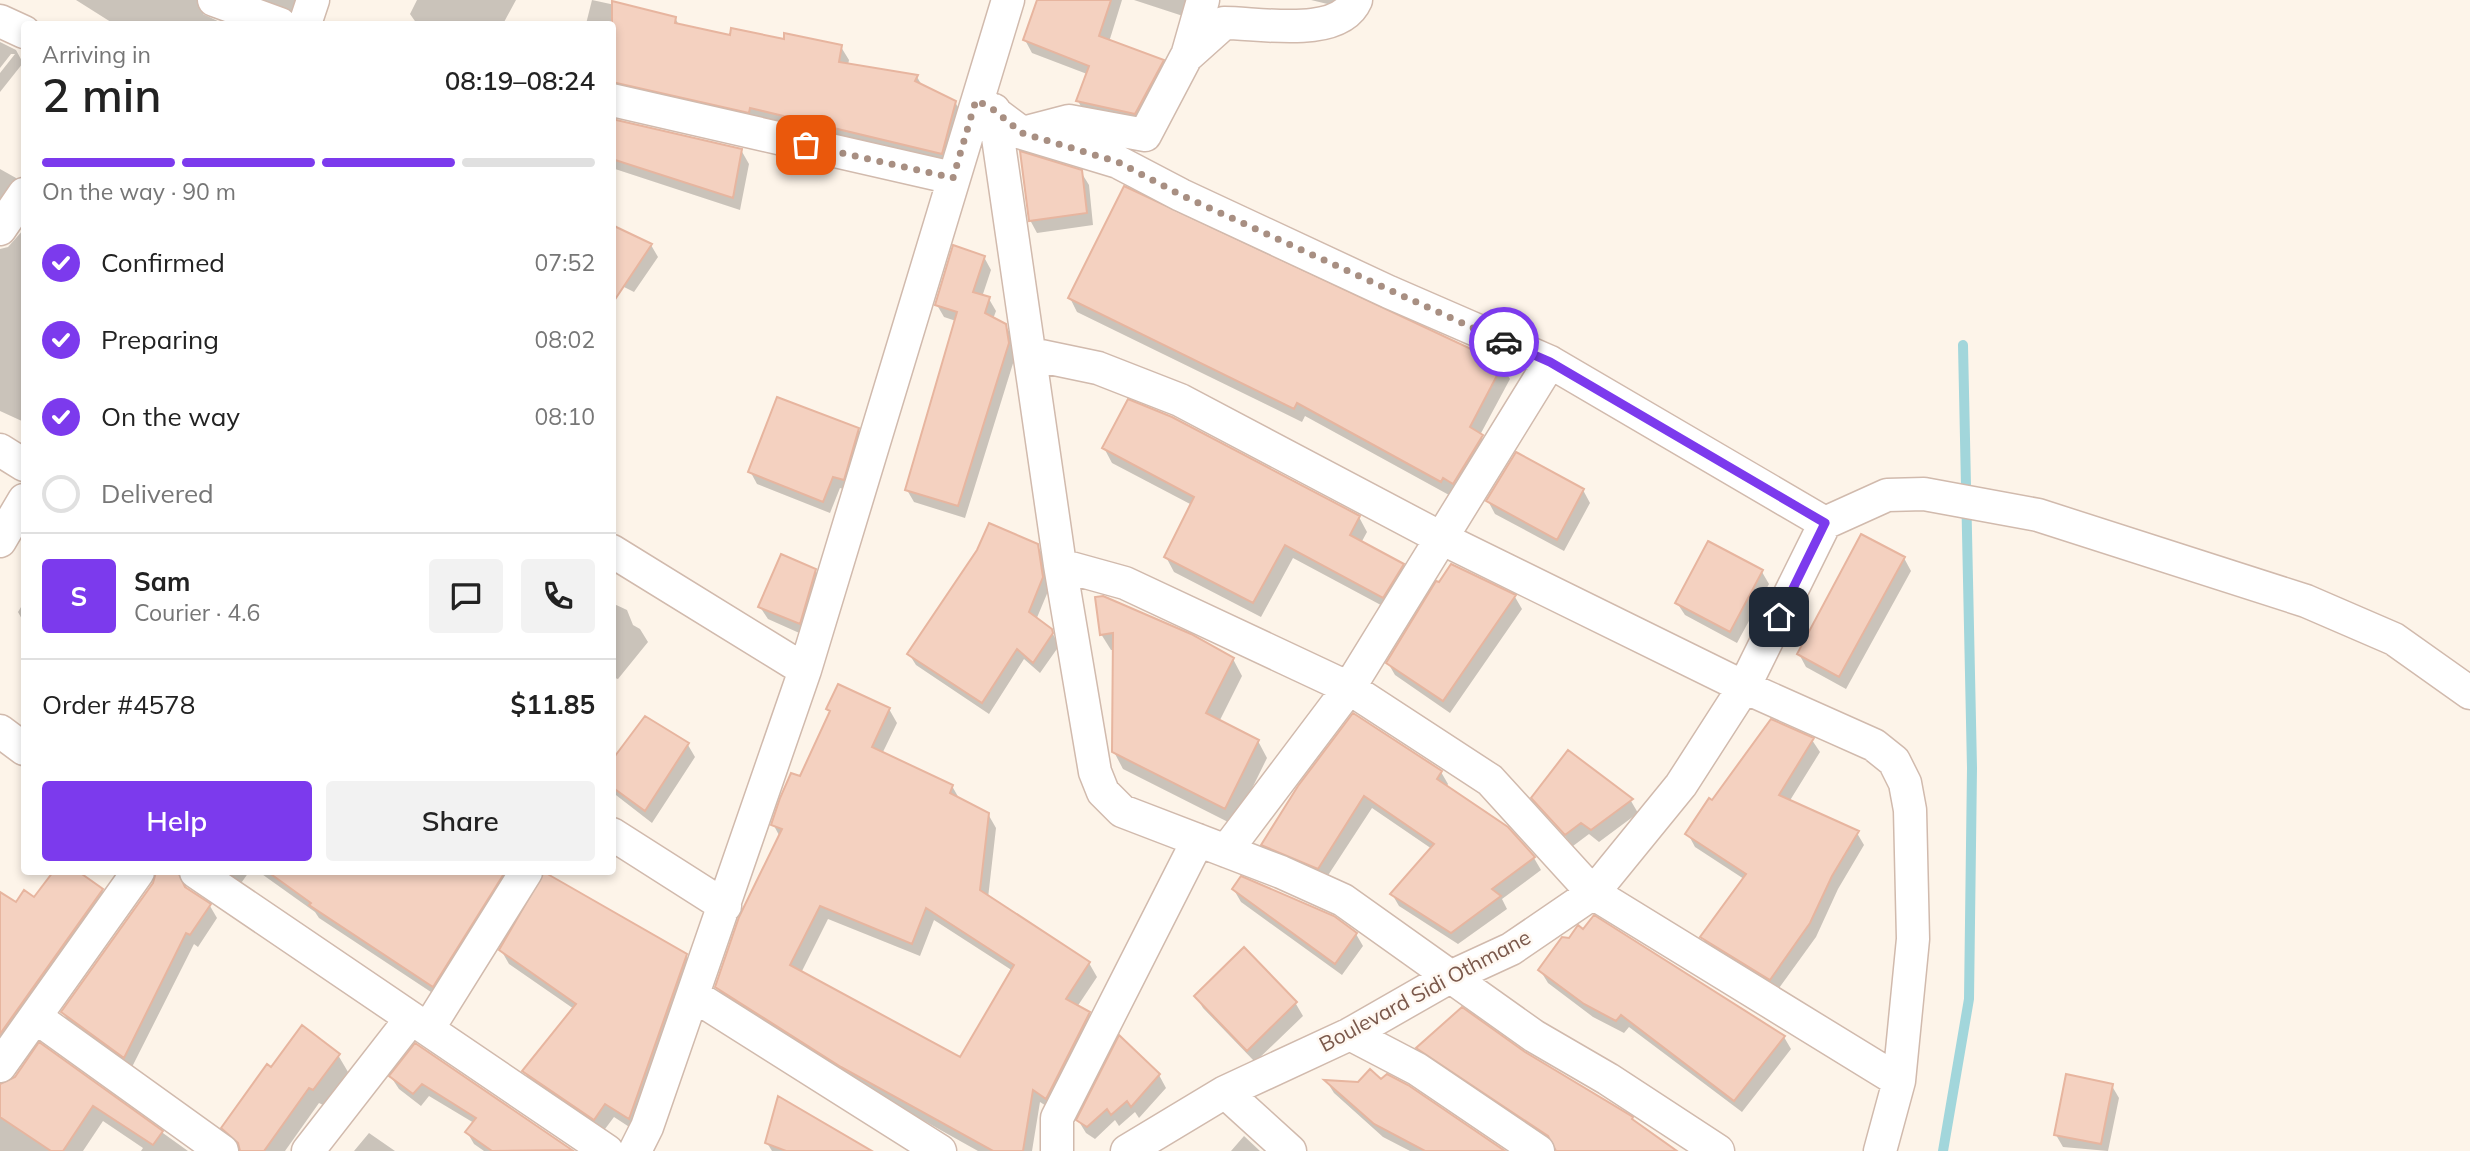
<!DOCTYPE html>
<meta charset="utf-8">
<style>
:root{--surface:#fff;--page:#f2f2f2;--text:#222;--muted:#767676;--line:#e0e0e0;--accent:#7c3aed}
body{margin:0;font-family:Mulish,sans-serif;background:var(--page);color:var(--text);height:100vh;display:flex;flex-direction:column;font-size:26px;white-space:nowrap}
*{box-sizing:border-box;margin:0}
p{font-size:23px;color:var(--muted)}
.icon{flex:none;width:38px;height:38px;fill:none;stroke:currentColor;stroke-width:2;stroke-linecap:round;stroke-linejoin:round}
.map{position:relative;flex:1;overflow:hidden}
.drawer{position:absolute;left:21px;top:21px;width:595px;height:854px;display:flex;flex-direction:column;background:var(--surface);border-radius:7px;box-shadow:0 4px 10px #0003}
.drawer>*{flex:none}
.pin{position:absolute;display:grid;place-items:center;width:60px;height:60px;color:#fff;margin:-30px;border-radius:14px;box-shadow:0 4px 10px #0006}
.courier{position:absolute;display:grid;place-items:center;width:70px;height:70px;margin:-35px;border:5px solid #7c3aed;border-radius:50%;background:#fff;color:#222;box-shadow:0 2px 9px #0007}
.overview em{font-style:normal;font-weight:600}
.overview div{display:flex;flex-direction:column-reverse}
.overview{display:flex;align-items:center;justify-content:space-between;height:119px;padding:0 21px}
h1{font-size:46px;font-weight:600;line-height:52px}
.bar{display:grid;grid-template-columns:repeat(4,1fr);gap:10px 7px;align-content:center;height:84px;padding:0 21px}
.bar i{height:9px;border-radius:5px;background:var(--line)}
.bar .active{background:var(--accent)}
.bar p{grid-column:span 4}
.line{display:flex;align-items:center;gap:18px;padding:0 21px;border-top:2px solid var(--line)}
.line div{flex:1}
.round{display:grid;place-items:center;flex:none;width:74px;height:74px;border-radius:7px;background:var(--page)}
ol{padding:0 21px;list-style:none}
li{display:flex;align-items:center;gap:21px;height:77px}
li p{margin-inline-start:auto}
li .icon{padding:7px;border-radius:50%;background:var(--accent);color:#fff;stroke-width:4}
li:last-child{color:var(--muted)}
li i{width:38px;height:38px;border:4px solid var(--line);border-radius:50%}
.primary-button{display:flex;gap:14px;margin-top:auto;padding:14px 21px}
.primary-button a{flex:1;height:80px;border-radius:7px;background:var(--accent);color:#fff;font-size:28px;font-weight:600;line-height:80px;text-align:center}
.primary-button a+a{background:var(--page);color:var(--text)}
.map>svg:first-child{display:block}
.shadow{fill:#0003;fill-rule:evenodd}
.lines{fill:none;stroke-linecap:round;stroke-linejoin:round}
.stream{stroke:#a2d6db;stroke-width:10}
.building{fill:#f4d1c0;stroke:#e7b59f;stroke-width:2;fill-rule:evenodd}
.minor-casing{stroke:#d1baad;stroke-width:35}
.minor{stroke:#fff;stroke-width:32}
.done{stroke:#a88f82;stroke-width:7;stroke-dasharray:0 12.6}
.route{stroke:#7c3aed;stroke-width:9}
.labels{text-anchor:middle;stroke-width:5;stroke-linejoin:round;paint-order:stroke}
.street-label{font-size:21px;fill:#7a584b;stroke:#fff8f1}
</style>
<div class="map">
<svg width="2470" height="1151" viewBox="0 0 2470 1151">
<rect width="100%" height="100%" fill="#fdf4e9"/>
<!-- shadow -->
<path class="shadow" d="M 76,0 L 209,0 L 203,14 L 224,24 L 114,24 Z
M 242,0 L 297,0 L 289,17 Z
M 417,0 L 516,0 L 503,24 L 417,24 L 410,14 Z
M 592,0 L 675,18 L 679,25 L 731,37 L 841,47 L 849,60 L 848,65 L 917,77 L 923,87 L 955,102 L 963,116 L 949,166 L 612,96 L 612,24 L 586,24 Z
M 1039,0 L 1122,0 L 1109,42 L 1163,61 L 1170,74 L 1142,127 L 1085,114 L 1078,101 L 1087,74 L 1032,53 L 1025,40 Z
M 1134,0 L 1192,0 L 1186,17 Z
M 1311,0 L 1352,0 L 1344,8 Z
M 0,42 L 16,50 L 23,63 L 0,92 L 0,73 L 15,54 L 11,54 L 0,68 Z
M 612,121 L 741,150 L 749,164 L 740,210 L 612,168 Z
M 0,169 L 16,178 L 24,191 L 0,222 Z
M 1081,172 L 1089,185 L 1093,225 L 1037,233 L 1030,220 Z
M 612,218 L 618,229 L 651,245 L 658,257 L 634,292 L 612,281 Z
M 24,229 L 24,422 L 0,411 L 0,249 L 8,247 Z
M 984,257 L 991,270 L 982,297 L 989,299 L 996,311 L 993,319 L 1005,325 L 1013,338 L 1015,357 L 965,518 L 914,502 L 907,490 L 956,321 L 944,317 L 937,305 Z
M 1070,298 L 1502,366 L 1510,379 L 1480,435 L 1490,450 L 1461,496 L 1451,491 L 1449,495 L 1305,416 L 1302,422 L 1077,312 Z
M 858,430 L 865,442 L 850,491 L 840,488 L 830,513 L 757,484 L 750,471 Z
M 1104,448 L 1359,517 L 1367,532 L 1361,543 L 1403,565 L 1411,580 L 1392,611 L 1293,558 L 1261,617 L 1174,572 L 1166,557 L 1192,505 L 1112,463 Z
M 1583,490 L 1590,503 L 1564,551 L 1495,514 L 1488,501 Z
M 1037,545 L 1044,557 L 1049,589 L 1036,620 L 1051,630 L 1059,646 L 1040,673 L 1024,659 L 989,714 L 916,665 L 909,654 Z
M 1904,558 L 1911,571 L 1846,689 L 1806,667 L 1799,654 Z
M 1452,566 L 1515,597 L 1522,609 L 1450,713 L 1395,675 L 1388,663 Z
M 815,570 L 823,583 L 806,636 L 768,619 L 760,607 Z
M 1762,572 L 1769,584 L 1737,643 L 1685,615 L 1677,603 Z
M 1097,599 L 1118,602 L 1233,659 L 1242,676 L 1219,722 L 1258,741 L 1267,758 L 1234,825 L 1123,769 L 1114,752 L 1114,650 L 1111,650 L 1101,634 Z
M 24,602 L 24,623 L 18,612 Z
M 612,603 L 627,610 L 633,625 L 640,629 L 648,642 L 618,679 L 612,677 Z
M 828,709 L 889,709 L 897,723 L 882,754 L 952,786 L 960,800 L 988,814 L 996,828 L 988,898 L 1089,963 L 1097,977 L 1077,1007 L 1089,1014 L 1097,1027 L 1054,1111 L 1040,1102 L 1032,1151 L 978,1151 L 851,1080 L 725,1001 L 717,987 L 780,837 L 773,824 L 801,779 L 831,714 ZM 828,919 L 920,956 L 934,920 L 1013,971 L 961,1060 L 801,973 Z
M 1812,740 L 1820,752 L 1789,802 L 1857,833 L 1864,845 L 1838,889 L 1816,937 L 1777,991 L 1710,950 L 1702,937 L 1744,879 L 1695,847 L 1688,834 L 1712,803 Z
M 688,745 L 695,757 L 652,823 L 612,792 L 612,763 Z
M 1568,753 L 1631,801 L 1638,813 L 1599,842 L 1589,834 L 1573,846 L 1533,798 Z
M 1441,772 L 1448,784 L 1446,788 L 1534,858 L 1541,870 L 1502,899 L 1507,909 L 1458,944 L 1399,906 L 1392,894 L 1432,849 L 1372,808 L 1325,880 L 1270,857 L 1263,845 L 1299,787 Z
M 55,872 L 76,872 L 102,890 L 109,903 L 0,1056 L 0,894 L 17,904 L 35,900 Z
M 158,872 L 193,872 L 188,874 L 186,887 L 210,906 L 217,918 L 198,947 L 194,944 L 131,1069 L 70,1025 L 63,1012 L 155,883 Z
M 215,872 L 249,872 L 239,886 Z
M 259,872 L 522,872 L 440,998 L 319,918 L 315,912 Z
M 1234,890 L 1356,934 L 1363,946 L 1342,975 L 1241,902 Z
M 1570,940 L 1784,1037 L 1791,1049 L 1742,1112 L 1629,1027 L 1624,1033 L 1593,1017 L 1548,983 L 1540,970 Z
M 501,950 L 686,956 L 694,970 L 637,1132 L 614,1117 L 602,1133 L 532,1085 L 524,1071 L 574,1009 L 509,964 Z
M 1244,950 L 1296,1004 L 1303,1016 L 1255,1062 L 1203,1008 L 1196,996 Z
M 40,1045 L 188,1151 L 141,1151 L 143,1148 L 103,1121 L 83,1151 L 0,1151 L 0,1103 Z
M 416,1045 L 571,1151 L 484,1151 L 474,1144 L 467,1132 L 474,1123 L 429,1096 L 421,1106 L 399,1089 L 391,1077 Z
M 1418,1048 L 1524,1053 L 1632,1119 L 1674,1151 L 1558,1151 L 1426,1061 Z
M 338,1055 L 348,1072 L 323,1105 L 319,1103 L 285,1151 L 240,1151 L 233,1145 L 223,1128 L 271,1069 Z
M 1159,1075 L 1166,1088 L 1139,1118 L 1135,1112 L 1119,1126 L 1115,1120 L 1095,1139 L 1086,1133 L 1078,1120 Z
M 1381,1081 L 1502,1151 L 1410,1151 L 1383,1137 L 1334,1093 L 1327,1082 Z
M 2112,1086 L 2119,1098 L 2108,1151 L 2063,1147 L 2056,1135 Z
M 369,1133 L 395,1151 L 354,1151 Z
M 1244,1136 L 1260,1151 L 1231,1151 Z
M 767,1143 L 854,1151 L 772,1151 Z"/>
<g class="lines">
<!-- stream -->
<path class="stream" d="M 1943,1151 L 1969,999 L 1972,768 L 1963,345"/>
</g>
<!-- building -->
<path class="building" d="M 1037,0 L 1111,0 L 1099,36 L 1164,60 L 1135,114 L 1076,101 L 1089,66 L 1023,40 Z
M 612,1 L 676,17 L 675,23 L 730,35 L 731,28 L 784,39 L 784,33 L 842,45 L 839,62 L 918,75 L 915,81 L 956,101 L 942,154 L 750,108 L 749,113 L 612,82 Z
M 612,119 L 742,149 L 733,198 L 612,159 Z
M 1020,151 L 1082,170 L 1087,213 L 1029,221 Z
M 1124,186 L 1503,364 L 1470,427 L 1483,435 L 1453,484 L 1443,478 L 1441,482 L 1297,403 L 1294,409 L 1068,298 Z
M 612,225 L 652,244 L 612,304 Z
M 953,245 L 985,256 L 973,292 L 990,297 L 985,313 L 1006,324 L 1009,343 L 958,506 L 905,490 L 957,312 L 935,305 Z
M 777,397 L 859,428 L 844,480 L 833,477 L 823,502 L 748,472 Z
M 1128,399 L 1172,417 L 1360,516 L 1350,535 L 1404,564 L 1383,598 L 1285,545 L 1253,603 L 1164,557 L 1194,497 L 1102,448 Z
M 1516,452 L 1584,489 L 1557,540 L 1486,501 Z
M 989,523 L 1038,544 L 1043,577 L 1029,612 L 1052,629 L 1053,633 L 1033,663 L 1017,649 L 982,703 L 907,654 L 977,550 Z
M 1861,534 L 1905,557 L 1839,677 L 1797,654 Z
M 1708,541 L 1763,570 L 1730,632 L 1675,603 Z
M 781,554 L 816,569 L 800,624 L 758,607 Z
M 1451,564 L 1516,595 L 1443,701 L 1386,663 L 1436,581 L 1439,582 Z
M 1103,596 L 1191,634 L 1234,658 L 1206,713 L 1259,740 L 1225,809 L 1112,752 L 1113,633 L 1100,635 L 1095,597 Z
M 838,684 L 890,708 L 872,747 L 953,785 L 950,793 L 989,813 L 980,890 L 1090,962 L 1066,999 L 1090,1012 L 1046,1099 L 1033,1090 L 1023,1151 L 993,1151 L 841,1067 L 715,987 L 739,917 L 782,829 L 771,825 L 780,798 L 791,773 L 800,776 L 830,711 L 826,709 ZM 820,906 L 912,944 L 926,908 L 1014,965 L 960,1057 L 790,965 Z
M 1353,713 L 1442,771 L 1437,779 L 1508,827 L 1535,857 L 1492,889 L 1501,896 L 1451,933 L 1390,894 L 1434,844 L 1364,796 L 1318,869 L 1261,845 L 1298,786 Z
M 645,716 L 689,743 L 645,811 L 612,787 L 612,760 Z
M 1771,719 L 1814,738 L 1779,795 L 1859,831 L 1832,876 L 1810,923 L 1770,980 L 1700,937 L 1746,874 L 1685,834 L 1709,798 L 1712,800 Z
M 1568,750 L 1633,799 L 1591,830 L 1581,823 L 1565,835 L 1531,798 Z
M 53,872 L 79,872 L 103,889 L 0,1034 L 0,892 L 16,902 L 24,890 L 34,897 Z
M 156,872 L 178,872 L 185,887 L 211,904 L 190,935 L 186,933 L 124,1058 L 61,1012 L 153,883 Z
M 268,872 L 505,872 L 433,987 L 309,905 L 311,903 Z
M 544,872 L 687,954 L 629,1119 L 605,1104 L 594,1120 L 522,1071 L 576,1004 L 499,950 Z
M 1241,876 L 1334,916 L 1357,933 L 1335,964 L 1232,889 Z
M 1594,915 L 1785,1036 L 1734,1101 L 1621,1015 L 1616,1021 L 1584,1004 L 1538,970 L 1562,937 L 1569,938 L 1578,925 L 1583,929 Z
M 1244,947 L 1297,1002 L 1247,1051 L 1194,996 Z
M 1462,1007 L 1525,1052 L 1633,1117 L 1632,1119 L 1677,1151 L 1556,1151 L 1548,1136 L 1416,1048 Z
M 302,1025 L 340,1054 L 313,1090 L 309,1088 L 264,1151 L 240,1151 L 238,1143 L 221,1128 L 267,1064 L 271,1067 Z
M 1119,1035 L 1160,1074 L 1131,1107 L 1127,1101 L 1111,1115 L 1107,1109 L 1087,1127 L 1076,1120 Z
M 39,1042 L 163,1131 L 153,1145 L 93,1106 L 63,1151 L 51,1151 L 0,1117 L 0,1084 L 15,1077 Z
M 415,1043 L 572,1150 L 492,1151 L 465,1132 L 476,1118 L 422,1084 L 413,1094 L 389,1076 Z
M 1370,1069 L 1381,1079 L 1387,1074 L 1408,1085 L 1505,1151 L 1425,1151 L 1374,1124 L 1324,1080 L 1358,1082 Z
M 2066,1074 L 2113,1084 L 2101,1144 L 2054,1135 Z
M 778,1096 L 872,1151 L 786,1151 L 765,1143 Z"/>
<g class="lines">
<!-- minor casing -->
<g class="minor-casing">
<path id="minor" d="M 214,0 L 280,24
M 0,21 L 24,32
M 305,24 L 313,0
M 1187,56 L 1203,0
M 612,100 L 953,178
M 986,106 L 1022,133 L 1118,162 L 1181,195 L 1389,292 L 1550,362 L 1825,523
M 994,110 L 1060,565 L 1095,772 L 1103,792 L 1122,811 L 1281,872 L 1343,900 L 1534,1036 L 1608,1079 L 1718,1151
M 1023,133 L 1069,121 L 1145,135 L 1186,57 L 1224,23 C 1260,23 1339,39 1356,0
M 0,229 L 24,194
M 1031,354 L 1098,368 L 1180,400 L 1443,539 L 1744,687 L 1874,745 L 1894,761 L 1905,783 L 1910,810 L 1913,939 L 1899,1081 L 1880,1151
M 0,450 L 24,465
M 1825,523 L 1887,495 L 1924,494 L 2038,515 L 2306,601 L 2394,639 L 2470,693
M 0,541 L 24,500
M 612,551 L 805,670
M 1060,565 L 1125,583 L 1349,688 L 1490,780 L 1593,893 L 1899,1081
M 0,731 L 24,749
M 612,834 L 725,906
M 1226,851 L 1349,688 L 1550,362
M 196,872 L 607,1151
M 693,995 L 940,1151
M 37,1018 L 222,1151
M 428,1029 L 526,872
M 1350,1034 L 1417,1069 L 1538,1151
M 0,1066 L 138,872
M 1225,1092 L 1290,1151
M 308,1151 L 410,1020
M 635,1151 L 647,1127 L 805,670 L 1008,0
M 1057,1151 L 1057,1118 L 1198,840
M 1127,1151 L 1225,1092 L 1350,1034 L 1448,978 L 1511,949 L 1593,893 L 1681,785 L 1744,687 L 1825,523"/>
</g>
<!-- minor -->
<use href="#minor" class="minor"/>
</g>
<g class="lines">
<!-- done -->
<path class="done" d="M 806,145 L 953,178 L 976,100 L 994,110 L 1022,133 L 1118,162 L 1181,195 L 1504,342"/>
<!-- route -->
<path class="route" d="M 1504,342 L 1550,362 L 1825,523 L 1779,617"/>
</g>
<g class="labels">
<!-- street labels -->
<g class="street-label">
<text transform="translate(1425 991) rotate(-28)" y="7">Boulevard Sidi Othmane</text>
</g>
</g>
</svg>
<div class="pin" style="left:806px;top:145px;background:#ea580c"><svg class="icon" aria-label="bag" viewBox="0 0 24 24"><path d="M5 8h14l-1 12H6zM9 8a3 3 0 0 1 6 0"/></svg></div>
<div class="pin" style="left:1779px;top:617px;background:#1f2937"><svg class="icon" aria-label="home" viewBox="0 0 24 24"><path d="M3 11l9-7 9 7M6 9v11h12V9"/></svg></div>
<div class="courier" style="left:1504px;top:342px"><svg class="icon" aria-label="car" viewBox="0 0 24 24"><path d="M5 17H2v-5l4-1 3-4h7l3 4 3 1v5h-3M9 17h6M6 11h13"/><circle cx="7" cy="17" r="2"/><circle cx="17" cy="17" r="2"/></svg></div>
<section class="drawer">
<div class="overview"><div><h1>2 min</h1><p>Arriving in</p></div><em>08:19–08:24</em></div>
<div class="bar"><i class="active"></i><i class="active"></i><i class="active"></i><i></i><p>On the way · 90 m</p></div>
<ol>
<li><svg class="icon" aria-label="check" viewBox="0 0 24 24"><path d="M5 12l5 5 9-10"/></svg>Confirmed<p>07:52</p></li>
<li><svg class="icon" aria-label="check" viewBox="0 0 24 24"><path d="M5 12l5 5 9-10"/></svg>Preparing<p>08:02</p></li>
<li><svg class="icon" aria-label="check" viewBox="0 0 24 24"><path d="M5 12l5 5 9-10"/></svg>On the way<p>08:10</p></li>
<li><i></i>Delivered</li>
</ol>
<div class="line" style="height:126px"><b class="round" style="background:var(--accent);color:#fff">S</b><div><b>Sam</b><p>Courier · 4.6</p></div><a class="round"><svg class="icon" aria-label="chat" viewBox="0 0 24 24"><path d="M4 5h16v11H9l-5 4z"/></svg></a><a class="round"><svg class="icon" aria-label="phone" viewBox="0 0 24 24"><path d="M5 4h4l2 5-3 2q2 4 5 5l2-3 5 2v4C11 20 4 13 5 4z"/></svg></a></div>
<div class="line" style="height:91px"><div>Order #4578</div><b>$11.85</b></div>
<div class="primary-button"><a>Help</a><a>Share</a></div>
</section>
</div>
